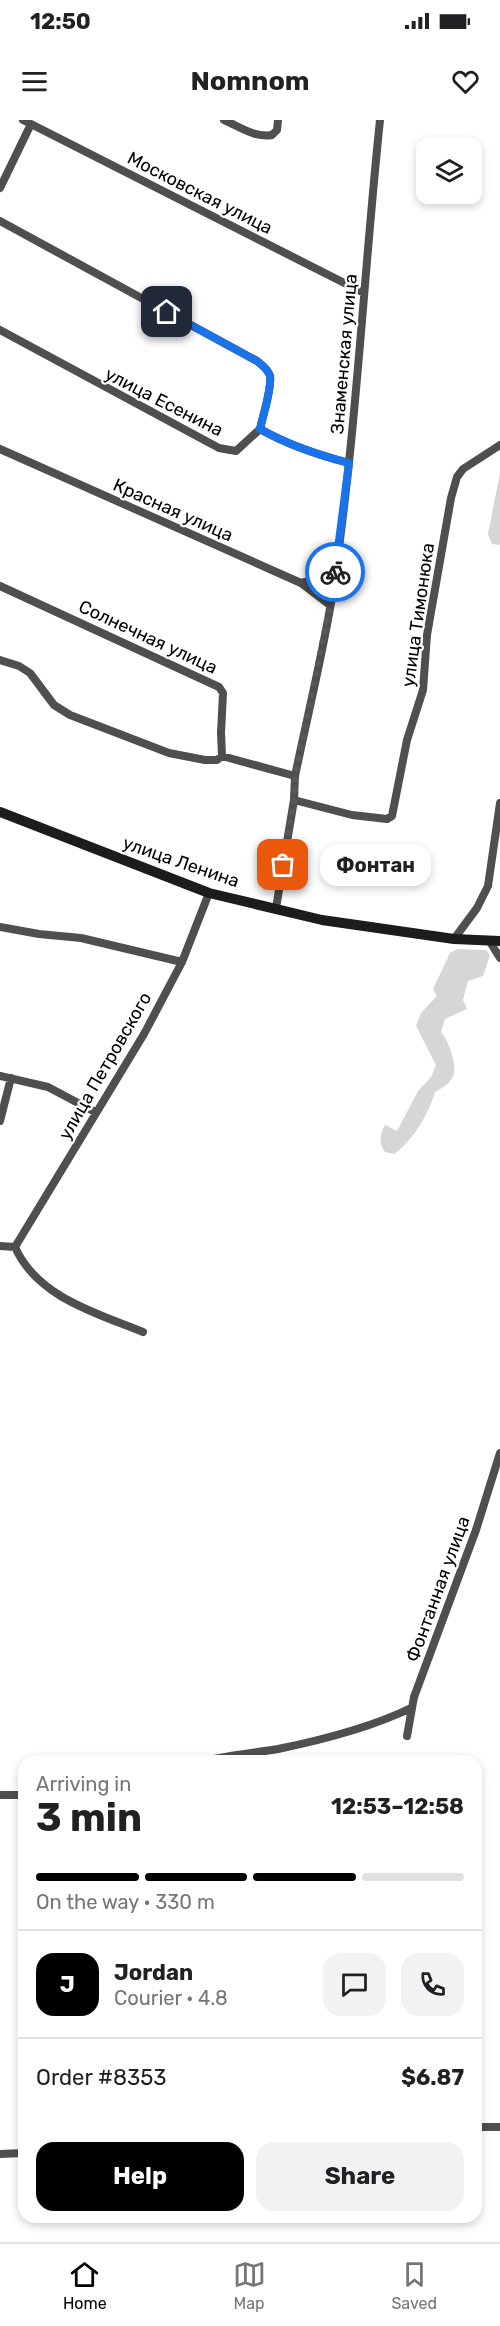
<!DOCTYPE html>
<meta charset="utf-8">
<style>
:root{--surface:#fff;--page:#f2f2f2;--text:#202124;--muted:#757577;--line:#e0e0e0;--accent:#000}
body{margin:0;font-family:Rubik,sans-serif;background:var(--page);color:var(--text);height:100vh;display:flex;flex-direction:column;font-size:22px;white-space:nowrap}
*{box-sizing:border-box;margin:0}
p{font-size:20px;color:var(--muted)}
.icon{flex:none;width:33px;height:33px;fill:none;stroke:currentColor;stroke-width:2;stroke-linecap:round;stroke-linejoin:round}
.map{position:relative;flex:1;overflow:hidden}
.details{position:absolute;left:18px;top:1635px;width:464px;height:468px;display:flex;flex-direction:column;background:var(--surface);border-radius:18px;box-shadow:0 3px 9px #0003}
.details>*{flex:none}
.buttons{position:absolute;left:416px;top:18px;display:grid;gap:12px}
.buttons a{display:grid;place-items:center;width:66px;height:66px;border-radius:12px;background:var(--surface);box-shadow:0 3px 9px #0003;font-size:30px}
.pin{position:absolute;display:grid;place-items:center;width:51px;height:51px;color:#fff;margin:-26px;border-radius:12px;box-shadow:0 3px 9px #0006}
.courier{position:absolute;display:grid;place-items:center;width:60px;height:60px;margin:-30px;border:4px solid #1a73e8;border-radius:50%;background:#fff;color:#222;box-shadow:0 2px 8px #0007}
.bubble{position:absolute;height:42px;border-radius:18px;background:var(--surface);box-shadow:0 3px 9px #0003;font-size:20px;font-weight:700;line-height:42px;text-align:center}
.head em{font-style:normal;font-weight:700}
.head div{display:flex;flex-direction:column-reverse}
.head{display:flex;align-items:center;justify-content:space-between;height:102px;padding:0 18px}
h1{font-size:39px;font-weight:700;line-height:45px}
.bar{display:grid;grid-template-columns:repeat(4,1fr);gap:9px 6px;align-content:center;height:72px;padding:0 18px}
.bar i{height:8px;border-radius:4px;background:var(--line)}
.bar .on{background:var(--accent)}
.bar p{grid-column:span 4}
.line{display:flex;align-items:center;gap:15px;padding:0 18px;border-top:2px solid var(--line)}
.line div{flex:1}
.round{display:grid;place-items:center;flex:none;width:63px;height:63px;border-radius:18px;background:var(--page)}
.button{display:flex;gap:12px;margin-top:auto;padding:12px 18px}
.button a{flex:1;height:69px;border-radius:18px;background:var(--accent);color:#fff;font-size:24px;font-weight:700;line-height:69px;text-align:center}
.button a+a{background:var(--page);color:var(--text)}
.status{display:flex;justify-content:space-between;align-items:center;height:42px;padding:0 30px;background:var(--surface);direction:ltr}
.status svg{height:16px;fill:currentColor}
header{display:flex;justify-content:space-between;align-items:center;height:78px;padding:0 18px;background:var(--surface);font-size:27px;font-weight:700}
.tab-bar{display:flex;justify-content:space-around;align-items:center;height:84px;border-top:2px solid var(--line);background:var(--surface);font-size:16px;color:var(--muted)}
.tab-bar a{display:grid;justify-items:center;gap:3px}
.tab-bar .on{color:var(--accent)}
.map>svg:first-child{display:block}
.green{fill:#d6d6d6}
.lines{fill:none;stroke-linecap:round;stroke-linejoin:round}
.street{stroke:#4f4f4f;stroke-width:8}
.secondary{stroke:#1c1c1c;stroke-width:10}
.done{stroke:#595959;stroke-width:6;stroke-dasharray:0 10.8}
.route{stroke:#1a73e8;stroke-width:8}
.labels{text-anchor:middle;stroke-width:4.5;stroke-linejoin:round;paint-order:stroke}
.street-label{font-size:18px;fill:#000;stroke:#fff}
</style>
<div class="status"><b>12:50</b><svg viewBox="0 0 49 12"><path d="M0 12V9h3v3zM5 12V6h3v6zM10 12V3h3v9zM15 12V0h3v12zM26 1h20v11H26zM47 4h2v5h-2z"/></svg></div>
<header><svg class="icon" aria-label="menu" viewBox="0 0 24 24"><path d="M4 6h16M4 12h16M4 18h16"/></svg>Nomnom<svg class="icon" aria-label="heart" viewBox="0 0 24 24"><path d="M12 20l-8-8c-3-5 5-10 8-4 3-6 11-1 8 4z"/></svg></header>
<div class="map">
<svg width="500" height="2122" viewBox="0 0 500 2122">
<rect width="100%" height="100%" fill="#fff"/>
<!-- green -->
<path class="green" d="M 500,353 L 500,425 L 492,424 L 488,414 Z
M 457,829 L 486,830 L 490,835 L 483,856 L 468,861 L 463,880 L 467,889 L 445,899 L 441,912 C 448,919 458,946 453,956 C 450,964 442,968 435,972 C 429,993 413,1021 394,1034 L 385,1032 C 378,1022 380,1015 385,1005 L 397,1011 L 418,971 L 431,957 L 436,945 L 416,906 L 421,893 L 437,876 L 433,869 L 450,833 Z"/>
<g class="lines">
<!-- street -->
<path class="street" d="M 23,0 L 364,173
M 224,0 C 240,7 255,18 272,15 L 277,10 L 278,0
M 0,68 L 31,4
M 0,101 L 257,241 C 262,245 268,249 270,256 C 272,269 263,295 260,309
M 0,210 L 219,328 L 236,331 L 260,309 C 288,325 318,335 349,343
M 0,329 L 301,463 L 330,485
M 301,463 L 335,455
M 0,466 L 219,567 L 223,573 L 221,613 L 222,636
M 0,540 L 19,546 L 30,553 L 54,585 L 70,595 L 169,633 L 205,640 L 217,640 L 222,636 L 295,656
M 294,680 L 352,695 L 387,699 L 392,696 L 407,620 L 423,570 L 427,515 L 451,378 L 457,357 L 463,349 L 500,325
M 276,788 L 294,680 L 295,656 C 307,598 321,541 331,483 C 356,323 363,161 380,0
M 0,807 L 39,814 L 81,818 L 182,842
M 454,819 L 477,788 L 488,766 L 500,683
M 490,822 L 500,838
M 0,956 L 48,967 L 95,992
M 0,1001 L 11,958
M 0,1126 L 15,1127 L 144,914 L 182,842 L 209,773
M 15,1127 C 37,1177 96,1193 143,1212
M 407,1616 L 414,1577 L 476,1410 L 500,1333
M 205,1641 C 229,1635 253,1633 278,1629 C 322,1620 370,1608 411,1588
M 0,1675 L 24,1675
M 476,2007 L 500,2007
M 0,2034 L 24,2033"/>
<!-- secondary -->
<path class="secondary" d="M 0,692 L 209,773 L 322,800 L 454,819 L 500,821"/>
</g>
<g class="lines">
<!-- done -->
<path class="done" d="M 283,745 L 294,680 L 295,656 L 330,485 L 335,452"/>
<!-- route -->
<path class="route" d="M 167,192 L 257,241 C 262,245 268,249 270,256 C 272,268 263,295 260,309 C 288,325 318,335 349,343 L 335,452"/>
</g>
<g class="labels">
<!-- street labels -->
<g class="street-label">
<text transform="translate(200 73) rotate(27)" y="6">Московская улица</text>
<text transform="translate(344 234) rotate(-85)" y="6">Знаменская улица</text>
<text transform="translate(164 282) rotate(27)" y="6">улица Есенина</text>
<text transform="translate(173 390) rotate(24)" y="6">Красная улица</text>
<text transform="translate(418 495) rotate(-82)" y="6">улица Тимонюка</text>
<text transform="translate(148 517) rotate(25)" y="6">Солнечная улица</text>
<text transform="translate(181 742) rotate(19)" y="6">улица Ленина</text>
<text transform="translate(105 946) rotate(-60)" y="6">улица Петровского</text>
<text transform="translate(438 1469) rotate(-70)" y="6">Фонтанная улица</text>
</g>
</g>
</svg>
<div class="buttons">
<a><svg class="icon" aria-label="layers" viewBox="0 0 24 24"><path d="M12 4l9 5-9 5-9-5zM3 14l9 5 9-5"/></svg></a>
</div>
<div class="pin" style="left:283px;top:745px;background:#ea580c"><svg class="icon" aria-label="bag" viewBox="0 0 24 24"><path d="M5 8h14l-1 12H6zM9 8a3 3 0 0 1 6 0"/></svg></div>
<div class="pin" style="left:167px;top:192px;background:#1f2937"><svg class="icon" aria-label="home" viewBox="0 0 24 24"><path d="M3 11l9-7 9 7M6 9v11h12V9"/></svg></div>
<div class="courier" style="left:335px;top:452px"><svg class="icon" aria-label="bike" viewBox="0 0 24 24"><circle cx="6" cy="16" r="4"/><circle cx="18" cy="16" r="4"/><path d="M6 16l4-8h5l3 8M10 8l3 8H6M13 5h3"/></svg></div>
<div class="bubble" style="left:320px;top:724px;width:111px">Фонтан</div>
<section class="details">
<div class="head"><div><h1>3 min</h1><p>Arriving in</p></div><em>12:53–12:58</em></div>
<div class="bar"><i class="on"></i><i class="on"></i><i class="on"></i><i></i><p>On the way · 330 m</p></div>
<div class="line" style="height:108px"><b class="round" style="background:var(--accent);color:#fff">J</b><div><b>Jordan</b><p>Courier · 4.8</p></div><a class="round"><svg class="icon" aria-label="chat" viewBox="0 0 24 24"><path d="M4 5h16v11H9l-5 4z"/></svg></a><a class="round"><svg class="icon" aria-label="phone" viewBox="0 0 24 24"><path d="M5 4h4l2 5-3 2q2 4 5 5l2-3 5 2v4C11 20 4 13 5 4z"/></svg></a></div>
<div class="line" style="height:78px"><div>Order #8353</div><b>$6.87</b></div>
<div class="button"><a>Help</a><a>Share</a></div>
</section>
</div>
<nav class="tab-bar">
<a class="on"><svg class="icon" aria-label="home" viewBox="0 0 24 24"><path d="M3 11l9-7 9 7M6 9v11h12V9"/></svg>Home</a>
<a><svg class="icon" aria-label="map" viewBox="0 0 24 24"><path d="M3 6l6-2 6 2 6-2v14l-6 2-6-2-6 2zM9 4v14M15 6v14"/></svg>Map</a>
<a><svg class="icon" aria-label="saved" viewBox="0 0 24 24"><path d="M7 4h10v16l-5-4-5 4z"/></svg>Saved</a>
</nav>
